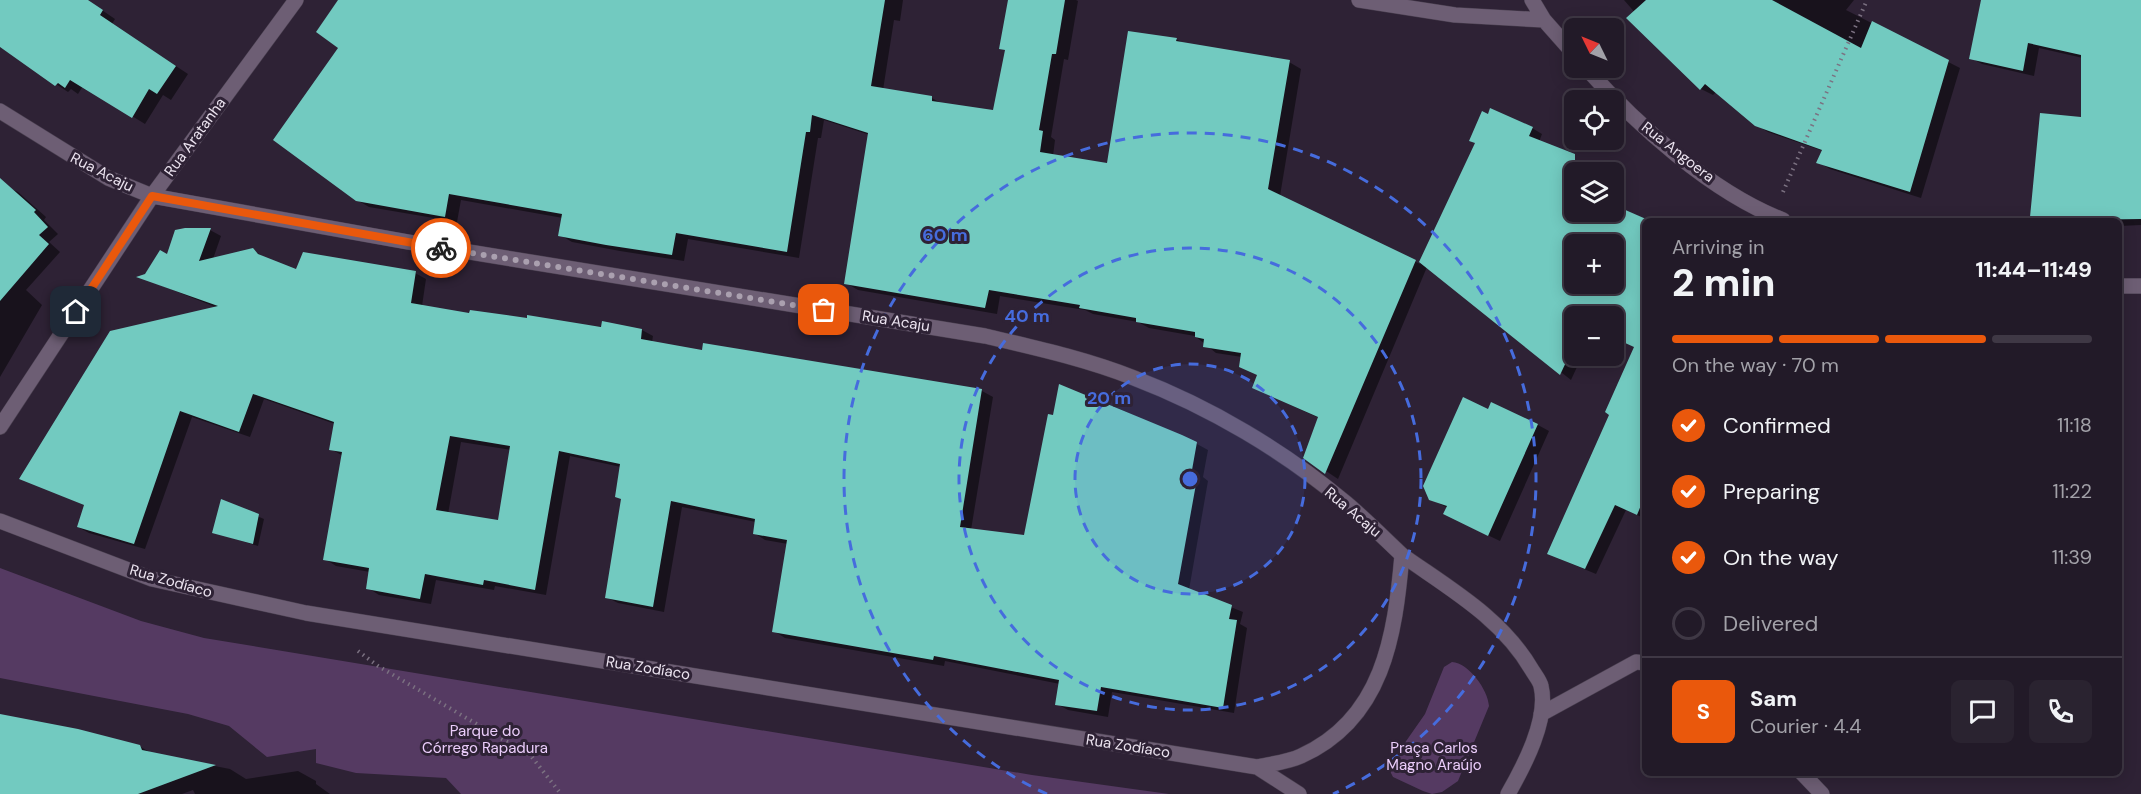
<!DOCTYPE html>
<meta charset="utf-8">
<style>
:root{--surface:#221a28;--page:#2a2330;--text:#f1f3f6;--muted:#a2a1a8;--line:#3f3845;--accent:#ea580c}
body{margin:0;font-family:"DM Sans",sans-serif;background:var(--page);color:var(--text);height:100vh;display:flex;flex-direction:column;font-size:22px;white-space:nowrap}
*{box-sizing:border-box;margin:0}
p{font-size:20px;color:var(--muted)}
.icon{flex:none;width:33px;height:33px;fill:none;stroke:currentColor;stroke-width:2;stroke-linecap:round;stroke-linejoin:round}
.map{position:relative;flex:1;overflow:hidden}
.panel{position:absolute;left:1642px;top:218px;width:480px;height:558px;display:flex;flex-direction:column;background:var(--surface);border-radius:9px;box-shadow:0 3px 15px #0003,0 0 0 2px var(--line)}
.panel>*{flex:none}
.needle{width:39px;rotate:313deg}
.controls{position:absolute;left:1564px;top:18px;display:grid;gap:12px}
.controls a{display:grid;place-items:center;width:60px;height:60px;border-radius:9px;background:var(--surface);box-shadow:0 3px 15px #0003,0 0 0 2px var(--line);font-size:30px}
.pin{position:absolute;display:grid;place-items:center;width:51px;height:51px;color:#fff;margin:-26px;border-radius:12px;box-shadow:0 3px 9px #0006}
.courier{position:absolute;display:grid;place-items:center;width:60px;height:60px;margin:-30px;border:4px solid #ea580c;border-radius:50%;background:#fff;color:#222;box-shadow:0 2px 8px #0007}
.headline em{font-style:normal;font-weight:800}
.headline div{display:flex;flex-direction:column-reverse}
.headline{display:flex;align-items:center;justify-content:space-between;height:102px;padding:0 30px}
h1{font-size:39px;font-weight:800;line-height:45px}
.bar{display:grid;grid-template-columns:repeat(4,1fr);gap:9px 6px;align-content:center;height:72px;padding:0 30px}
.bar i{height:8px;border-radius:4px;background:var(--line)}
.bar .on{background:var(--accent)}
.bar p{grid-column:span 4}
.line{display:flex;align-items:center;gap:15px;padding:0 30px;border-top:2px solid var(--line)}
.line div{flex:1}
.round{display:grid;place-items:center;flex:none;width:63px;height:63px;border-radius:9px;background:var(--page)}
ol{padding:0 30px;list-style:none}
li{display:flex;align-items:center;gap:18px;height:66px}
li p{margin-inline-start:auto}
li .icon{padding:6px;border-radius:50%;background:var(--accent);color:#fff;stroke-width:4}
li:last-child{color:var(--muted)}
li i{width:33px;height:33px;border:3px solid var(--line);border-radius:50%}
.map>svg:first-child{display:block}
.green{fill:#553a62}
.shadow{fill:#0007;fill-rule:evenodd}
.building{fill:#72cac0;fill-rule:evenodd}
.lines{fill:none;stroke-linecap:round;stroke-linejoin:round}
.minor-casing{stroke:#493f4f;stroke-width:16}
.path{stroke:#7b7181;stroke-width:4;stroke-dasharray:1.5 4.5;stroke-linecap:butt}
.minor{stroke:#6d5e74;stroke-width:15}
.done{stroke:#aaa0af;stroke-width:6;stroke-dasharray:0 10.8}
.route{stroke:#ea580c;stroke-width:8}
.ring{fill:none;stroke:#466cdd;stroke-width:3;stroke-dasharray:10 8}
.labels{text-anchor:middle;stroke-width:6;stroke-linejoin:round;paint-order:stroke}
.street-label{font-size:15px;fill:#ece4f0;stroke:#2e2235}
.park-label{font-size:15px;fill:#ebcdfb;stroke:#2e2235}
.centre{fill:#466cdd;stroke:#2e2235;stroke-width:3}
.ring-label{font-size:18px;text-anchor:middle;font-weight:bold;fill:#466cdd;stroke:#2e2235;stroke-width:6;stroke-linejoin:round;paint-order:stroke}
</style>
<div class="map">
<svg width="2141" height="794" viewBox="0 0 2141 794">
<rect width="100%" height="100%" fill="#2e2235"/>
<!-- green -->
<path class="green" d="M 0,568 L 141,621 L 204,638 L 1032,775 L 1169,794 L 461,794 L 446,778 L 356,773 L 316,763 L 316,749 L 267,757 L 229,726 L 188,714 L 0,678 Z
M 1452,662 C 1469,663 1488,690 1489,706 L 1458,781 L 1442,792 L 1432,794 L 1423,791 L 1393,777 L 1388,767 L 1425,714 L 1444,667 Z"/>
<!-- shadow -->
<path class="shadow" d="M 0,0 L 87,0 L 115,19 L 112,24 L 188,74 L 171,100 L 163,95 L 145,124 L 83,86 L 78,94 L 71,89 L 68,92 L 0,47 Z
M 339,0 L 903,0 L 900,21 L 894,20 L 883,90 L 932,98 L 944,105 L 994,112 L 1007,51 L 1000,48 L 1009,0 L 1076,0 L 1078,1 L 1068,60 L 1064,59 L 1051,137 L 1055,140 L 1053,156 L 1108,165 L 1176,39 L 1183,43 L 1289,62 L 1301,69 L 1280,196 L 1420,264 L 1476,143 L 1532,128 L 1542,134 L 1539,142 L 1590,171 L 1575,172 L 1575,212 L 1614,212 L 1614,207 L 1646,234 L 1646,519 L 1626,510 L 1596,574 L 1560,559 L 1635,347 L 1614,338 L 1614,316 L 1575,316 L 1575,356 L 1582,356 L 1571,380 L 1427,267 L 1338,479 L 1305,457 L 1319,418 L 1266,394 L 1258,375 L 1253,373 L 1242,357 L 1216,353 L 1195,336 L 1149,328 L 1138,322 L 1093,314 L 1085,310 L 1000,296 L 997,314 L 858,290 L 846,283 L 870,135 L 824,120 L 821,138 L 818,138 L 799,258 L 688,239 L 684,261 L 620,251 L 572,242 L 560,235 L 563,218 L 461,200 L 457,222 L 369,207 L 357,200 L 340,47 ZM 1575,244 L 1614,244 L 1614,284 L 1575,284 Z
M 1624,0 L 1854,0 L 1846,10 L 1960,68 L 1921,198 L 1830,169 L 1818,162 L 1823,151 L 1768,132 L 1756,125 L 1716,92 L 1713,95 L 1701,89 Z
M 1983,0 L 2141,0 L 2141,225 L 2120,226 L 2120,220 L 2039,220 L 2032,216 L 2083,118 L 2083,58 L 2039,48 L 2034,76 L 1982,64 L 1971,58 Z
M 0,184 L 18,192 L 46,217 L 44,220 L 58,234 L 49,242 L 60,252 L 26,290 L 42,305 L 0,377 Z
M 210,230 L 221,236 L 213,259 L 252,249 L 266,259 L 297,270 L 415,273 L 426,279 L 422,306 L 471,315 L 642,330 L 653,336 L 652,342 L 703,352 L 982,391 L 993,397 L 971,530 L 1025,537 L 1061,386 L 1120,409 L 1197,444 L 1208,450 L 1203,477 L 1208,481 L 1189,590 L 1243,612 L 1240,624 L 1247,628 L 1234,713 L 1112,692 L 1108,717 L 1068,710 L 1057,704 L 1060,684 L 945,661 L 944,666 L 785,638 L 774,631 L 788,544 L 765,540 L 754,533 L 756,522 L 682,507 L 664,612 L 618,603 L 606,597 L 622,499 L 621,467 L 570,456 L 546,595 L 495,586 L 494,590 L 436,580 L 431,604 L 379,595 L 368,588 L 370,572 L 336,566 L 325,559 L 343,456 L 331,449 L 335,424 L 264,399 L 250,437 L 192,417 L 145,549 L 89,533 L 78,527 L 86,506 L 21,478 L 218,308 L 140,277 L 146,276 L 168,256 L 176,232 ZM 461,442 L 511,450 L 499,522 L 448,514 Z
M 1489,411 L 1538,425 L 1549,431 L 1500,541 L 1456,520 L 1448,508 L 1430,499 Z
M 222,501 L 264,519 L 258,546 L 213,532 Z
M 0,716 L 139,746 L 153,754 L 230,769 L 246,779 L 298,771 L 316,781 L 316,784 L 330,794 L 195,794 L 193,790 L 182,794 L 0,794 Z"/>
<!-- building -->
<path class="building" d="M 0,0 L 88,0 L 103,10 L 100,15 L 176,66 L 157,94 L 149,89 L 132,118 L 70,80 L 65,88 L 58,83 L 55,86 L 0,47 Z
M 338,0 L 885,0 L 871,86 L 932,96 L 932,101 L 993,110 L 1005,50 L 999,49 L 1008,0 L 1065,0 L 1056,54 L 1052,54 L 1039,130 L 1043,131 L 1040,152 L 1107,163 L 1128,31 L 1177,38 L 1176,41 L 1290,60 L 1268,189 L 1416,260 L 1325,474 L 1303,458 L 1318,417 L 1252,388 L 1257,375 L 1239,367 L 1241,353 L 1203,347 L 1204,339 L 1195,337 L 1195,332 L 1136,322 L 1136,318 L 1079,308 L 1080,305 L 989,290 L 985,308 L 844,284 L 868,133 L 812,115 L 810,132 L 806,132 L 787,252 L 676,233 L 672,255 L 606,245 L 558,236 L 562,214 L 449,194 L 445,217 L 356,201 L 273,140 L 338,48 L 316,32 Z
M 1646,0 L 1772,0 L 1861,48 L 1872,21 L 1949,60 L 1910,192 L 1816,163 L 1822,150 L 1755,126 L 1705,84 L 1700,90 L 1626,18 Z
M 1981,0 L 2141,0 L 2141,219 L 2072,220 L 2030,217 L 2040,113 L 2081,117 L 2081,55 L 2028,43 L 2023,71 L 1969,59 Z
M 1490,108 L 1533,127 L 1529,136 L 1575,154 L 1575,161 L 1580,163 L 1571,186 L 1575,188 L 1575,212 L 1614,212 L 1614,205 L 1646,219 L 1646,493 L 1637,515 L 1615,505 L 1585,569 L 1547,554 L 1609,415 L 1605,412 L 1634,347 L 1614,338 L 1614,316 L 1575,316 L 1575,343 L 1560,375 L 1419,262 L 1475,143 L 1469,141 L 1482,111 L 1488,114 ZM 1575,244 L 1614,244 L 1614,284 L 1575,284 Z
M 0,178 L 36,210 L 34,212 L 48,227 L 39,235 L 49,244 L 0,301 Z
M 185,228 L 211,228 L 199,261 L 253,248 L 258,254 L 296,269 L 303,252 L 416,271 L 411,303 L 469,313 L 470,310 L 527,318 L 527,315 L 601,327 L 602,321 L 642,329 L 641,339 L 702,350 L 703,343 L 982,389 L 960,527 L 1024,535 L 1048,414 L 1053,415 L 1059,384 L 1182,435 L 1197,442 L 1192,470 L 1198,473 L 1178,584 L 1232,605 L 1229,619 L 1237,620 L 1223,708 L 1101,687 L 1097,711 L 1055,705 L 1059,680 L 934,656 L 933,660 L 772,632 L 787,540 L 753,534 L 755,519 L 671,501 L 653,607 L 605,598 L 621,499 L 615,497 L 620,464 L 559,451 L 535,590 L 484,580 L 483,585 L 425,574 L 420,599 L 366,589 L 369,568 L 323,560 L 342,452 L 329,450 L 334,422 L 253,394 L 239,432 L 180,411 L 134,544 L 77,527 L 84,505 L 19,479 L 110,331 L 218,306 L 136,277 L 145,274 L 160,250 L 167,254 L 175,230 ZM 450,436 L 510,446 L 498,520 L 436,510 Z
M 1463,397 L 1488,409 L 1491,402 L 1538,424 L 1488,536 L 1443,514 L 1447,506 L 1429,500 L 1423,486 Z
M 221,499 L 259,514 L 253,544 L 212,533 Z
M 0,714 L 78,729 L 140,745 L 142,750 L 216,765 L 138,794 L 0,794 Z"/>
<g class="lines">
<!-- minor casing -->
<g class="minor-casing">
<path id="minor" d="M 1359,0 L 1455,15 L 1544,20
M 1532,0 L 1544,20 L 1575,55
M 1586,68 C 1637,125 1711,192 1783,220
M 0,111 L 108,178 L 152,196 L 408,242 L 985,336 C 1036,348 1086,359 1134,378 C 1210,407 1284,451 1346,503 C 1365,519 1384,538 1402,555
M 2120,286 L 2141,286
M 0,427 L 152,196 L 296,0
M 0,521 L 152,579 L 306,613 L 1257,767 L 1299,794
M 1541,714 L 1636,662 L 1646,663
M 1257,767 C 1271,764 1288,762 1301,756 C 1383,719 1395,636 1402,555 C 1450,589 1502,618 1532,670 C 1535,675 1540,681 1541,686 C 1549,719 1524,766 1508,794
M 1801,772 L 1822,794"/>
</g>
<!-- path -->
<path class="path" d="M 1783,192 L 1867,0
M 358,651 L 378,666 L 531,756 L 561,794"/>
<!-- minor -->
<use href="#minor" class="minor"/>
</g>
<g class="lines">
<!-- done -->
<path class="done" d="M 441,248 L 824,310"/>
<!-- route -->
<path class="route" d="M 76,312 L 152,196 L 441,248"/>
</g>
<!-- distance rings -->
<circle cx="1190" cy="479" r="115" fill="#466cdd" fill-opacity=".12"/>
<g class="ring">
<circle cx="1190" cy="479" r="115"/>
<circle cx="1190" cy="479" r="231"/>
<path d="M1047 794A346 346 0 1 1 1333 794"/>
</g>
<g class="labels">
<!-- street labels -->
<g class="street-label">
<text transform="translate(195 137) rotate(-54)" y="5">Rua Aratanha</text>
<text transform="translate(1678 152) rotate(38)" y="5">Rua Angoera</text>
<text transform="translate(102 172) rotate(27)" y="5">Rua Acaju</text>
<text transform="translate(896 321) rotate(9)" y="5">Rua Acaju</text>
<text transform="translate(1353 512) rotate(40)" y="5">Rua Acaju</text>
<text transform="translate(171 581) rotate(16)" y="5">Rua Zodíaco</text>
<text transform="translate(648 668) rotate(9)" y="5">Rua Zodíaco</text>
<text transform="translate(1128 746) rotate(9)" y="5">Rua Zodíaco</text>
</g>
<!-- park labels -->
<g class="park-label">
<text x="485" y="736">Parque do<tspan x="485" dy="17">Córrego Rapadura</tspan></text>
<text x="1434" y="753">Praça Carlos<tspan x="1434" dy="17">Magno Araújo</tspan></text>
</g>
</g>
<circle cx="1190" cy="479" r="9" class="centre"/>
<g class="ring-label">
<text x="945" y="241">60 m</text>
<text x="1027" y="322">40 m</text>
<text x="1109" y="404">20 m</text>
</g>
</svg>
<div class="controls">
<a><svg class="needle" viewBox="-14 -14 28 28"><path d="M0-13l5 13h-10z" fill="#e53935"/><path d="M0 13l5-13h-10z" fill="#a2a1a8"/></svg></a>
<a><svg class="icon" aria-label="locate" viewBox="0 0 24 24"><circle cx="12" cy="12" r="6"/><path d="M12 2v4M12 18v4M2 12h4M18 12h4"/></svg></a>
<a><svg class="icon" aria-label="layers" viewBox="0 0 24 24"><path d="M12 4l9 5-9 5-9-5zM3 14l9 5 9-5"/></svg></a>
<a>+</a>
<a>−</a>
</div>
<div class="pin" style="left:824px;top:310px;background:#ea580c"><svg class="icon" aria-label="bag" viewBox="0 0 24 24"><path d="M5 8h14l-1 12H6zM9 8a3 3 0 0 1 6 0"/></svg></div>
<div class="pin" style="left:76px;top:312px;background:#1f2937"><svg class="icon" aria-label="home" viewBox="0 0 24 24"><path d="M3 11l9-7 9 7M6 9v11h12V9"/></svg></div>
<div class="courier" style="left:441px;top:248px"><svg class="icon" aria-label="bike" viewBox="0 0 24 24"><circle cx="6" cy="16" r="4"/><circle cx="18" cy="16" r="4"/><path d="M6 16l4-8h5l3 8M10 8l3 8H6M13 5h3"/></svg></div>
<section class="panel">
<div class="headline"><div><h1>2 min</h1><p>Arriving in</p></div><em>11:44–11:49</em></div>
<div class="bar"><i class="on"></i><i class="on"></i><i class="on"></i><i></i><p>On the way · 70 m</p></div>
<ol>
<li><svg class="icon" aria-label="check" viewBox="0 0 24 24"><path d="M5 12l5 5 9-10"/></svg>Confirmed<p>11:18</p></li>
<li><svg class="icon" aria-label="check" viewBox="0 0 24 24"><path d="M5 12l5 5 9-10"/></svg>Preparing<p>11:22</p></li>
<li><svg class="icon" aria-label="check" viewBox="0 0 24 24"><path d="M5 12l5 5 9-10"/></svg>On the way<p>11:39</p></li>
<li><i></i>Delivered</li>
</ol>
<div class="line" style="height:108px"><b class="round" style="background:var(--accent);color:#fff">S</b><div><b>Sam</b><p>Courier · 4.4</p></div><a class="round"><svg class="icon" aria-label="chat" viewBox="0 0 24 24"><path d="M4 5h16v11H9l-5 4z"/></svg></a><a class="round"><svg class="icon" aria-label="phone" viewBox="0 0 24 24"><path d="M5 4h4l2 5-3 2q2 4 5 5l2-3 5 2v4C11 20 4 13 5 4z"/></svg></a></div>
</section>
</div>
